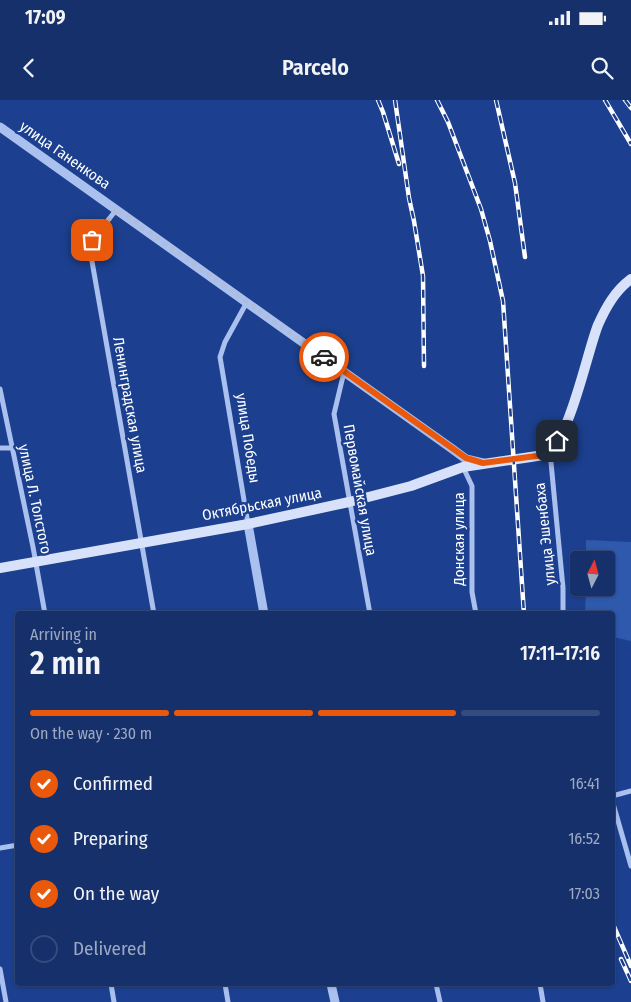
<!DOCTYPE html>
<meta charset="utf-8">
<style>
:root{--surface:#15306b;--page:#223c73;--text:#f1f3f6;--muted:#9da9c1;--line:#344b7e;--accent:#ea580c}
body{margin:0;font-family:"Fira Sans Condensed",sans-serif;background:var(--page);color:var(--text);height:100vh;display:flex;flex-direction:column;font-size:19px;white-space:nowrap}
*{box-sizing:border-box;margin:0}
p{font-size:16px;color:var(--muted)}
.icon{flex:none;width:28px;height:28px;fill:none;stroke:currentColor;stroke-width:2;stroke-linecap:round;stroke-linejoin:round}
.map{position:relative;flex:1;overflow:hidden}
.panel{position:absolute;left:15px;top:511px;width:600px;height:375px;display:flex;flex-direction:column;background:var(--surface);border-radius:5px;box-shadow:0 1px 4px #0004,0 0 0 1px var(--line)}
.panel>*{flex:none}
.needle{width:32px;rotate:6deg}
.buttons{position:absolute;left:570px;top:451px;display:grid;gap:10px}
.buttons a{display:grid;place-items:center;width:45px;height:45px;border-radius:5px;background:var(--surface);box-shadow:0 1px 4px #0004,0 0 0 1px var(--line);font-size:25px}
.pin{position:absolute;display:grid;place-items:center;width:42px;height:42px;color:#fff;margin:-21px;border-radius:10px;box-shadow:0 2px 8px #0006}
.courier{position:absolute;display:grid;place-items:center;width:50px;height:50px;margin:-25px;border:4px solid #ea580c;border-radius:50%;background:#fff;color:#222;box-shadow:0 1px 6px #0007}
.headline em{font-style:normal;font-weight:600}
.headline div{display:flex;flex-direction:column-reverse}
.headline{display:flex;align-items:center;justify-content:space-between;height:85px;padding:0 15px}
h1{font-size:32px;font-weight:600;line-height:38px}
.bar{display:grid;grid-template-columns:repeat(4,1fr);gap:8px 5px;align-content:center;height:60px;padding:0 15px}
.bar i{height:6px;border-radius:4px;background:var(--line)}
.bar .current{background:var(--accent)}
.bar p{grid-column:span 4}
ol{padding:0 15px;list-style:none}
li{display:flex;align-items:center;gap:15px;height:55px}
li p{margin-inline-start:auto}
li .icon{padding:5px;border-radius:50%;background:var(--accent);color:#fff;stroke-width:4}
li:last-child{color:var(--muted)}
li i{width:28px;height:28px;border:2px solid var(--line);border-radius:50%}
.status{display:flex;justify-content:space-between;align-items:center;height:35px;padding:0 25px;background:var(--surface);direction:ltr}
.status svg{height:14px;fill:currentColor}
header{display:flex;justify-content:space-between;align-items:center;height:65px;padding:0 15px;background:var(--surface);font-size:22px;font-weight:600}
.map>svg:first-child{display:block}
.green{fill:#2f59ad}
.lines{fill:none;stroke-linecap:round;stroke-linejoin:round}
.minor{stroke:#aac0ee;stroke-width:5}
.tertiary{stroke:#aac0ee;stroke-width:9}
.secondary{stroke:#d7e2fa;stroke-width:10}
.rail-casing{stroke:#fff;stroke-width:4.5}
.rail{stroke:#1c408f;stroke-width:2.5;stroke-dasharray:8;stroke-linecap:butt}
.done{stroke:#b0bcd8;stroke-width:5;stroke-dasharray:0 9}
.route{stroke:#ea580c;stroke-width:6}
.labels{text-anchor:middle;stroke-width:5;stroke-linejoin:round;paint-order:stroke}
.street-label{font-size:15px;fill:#fff;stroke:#1c408f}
</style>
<div class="status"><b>17:09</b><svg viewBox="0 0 49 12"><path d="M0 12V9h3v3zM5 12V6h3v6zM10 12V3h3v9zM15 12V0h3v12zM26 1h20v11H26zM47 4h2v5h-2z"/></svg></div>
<header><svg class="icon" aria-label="back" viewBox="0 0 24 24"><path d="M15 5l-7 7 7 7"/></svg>Parcelo<svg class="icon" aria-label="search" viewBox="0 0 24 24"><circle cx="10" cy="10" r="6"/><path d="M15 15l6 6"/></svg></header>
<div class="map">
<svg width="631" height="902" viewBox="0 0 631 902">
<rect width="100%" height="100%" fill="#1c408f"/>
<!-- green -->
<path class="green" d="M 586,440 L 631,442 L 631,541 L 613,537 L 612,514 L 585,514 L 586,488 L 606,488 L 606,460 L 586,460 Z"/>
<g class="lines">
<!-- minor -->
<path class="minor" d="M 117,109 L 92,140 L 90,150 L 154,514
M 247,202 L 225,242 L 220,257 L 248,424
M 344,272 L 334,314 L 370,514
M 0,289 L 33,447 L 45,514
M 0,348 L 12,348
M 550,352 L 563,488 L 563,514
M 463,367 L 472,386 L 472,492 L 476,514
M 612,696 L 631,691
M 612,700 L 631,766
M 0,748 L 18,745
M 0,869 L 6,902
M 111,884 L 114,902
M 225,884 L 228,902
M 436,884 L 440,902
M 540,884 L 543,902"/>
<!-- tertiary -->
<path class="tertiary" d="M 0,27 L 451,348 L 466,359 L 483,363
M 248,424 L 264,514
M 331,884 L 335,902"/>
<!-- secondary -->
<path class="secondary" d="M 0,468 L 248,424 L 349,402 L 411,386 L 463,367 L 544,355 C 569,345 587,252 598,225 C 606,207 615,191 631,179"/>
<!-- rail casing -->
<g class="rail-casing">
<path id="rail" d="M 378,0 L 383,12 L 399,64
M 395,0 L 409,98 L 414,121 L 423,176 L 424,266
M 437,0 L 448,22 L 481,109 L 490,141 L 503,201 L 524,514
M 496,0 L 515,83 L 525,157
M 605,0 L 631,44
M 625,0 L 631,8
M 612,822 L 631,866
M 621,859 L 631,881"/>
</g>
<!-- rail -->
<use href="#rail" class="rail"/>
</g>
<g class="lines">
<!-- done -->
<path class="done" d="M 92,140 L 117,109 L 324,257"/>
<!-- route -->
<path class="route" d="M 324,257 L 466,358 L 483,363 L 544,355 L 550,352 L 557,341"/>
</g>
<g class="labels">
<!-- street labels -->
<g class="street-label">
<text transform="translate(65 55) rotate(35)" y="5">улица Ганенкова</text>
<text transform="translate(130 305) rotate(80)" y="5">Ленинградская улица</text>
<text transform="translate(248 338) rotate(81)" y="5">улица Победы</text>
<text transform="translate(360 390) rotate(80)" y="5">Первомайская улица</text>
<text transform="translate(35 399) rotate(78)" y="5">улица Л. Толстого</text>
<text transform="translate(262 404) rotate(-11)" y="5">Октябрьская улица</text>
<text transform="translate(545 434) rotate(-96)" y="5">улица Эшенбаха</text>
<text transform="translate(459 439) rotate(-90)" y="5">Донская улица</text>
</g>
</g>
</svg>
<div class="buttons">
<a><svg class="needle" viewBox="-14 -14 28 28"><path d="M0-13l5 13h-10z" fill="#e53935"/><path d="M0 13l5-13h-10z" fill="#9da9c1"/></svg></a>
</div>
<div class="pin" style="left:92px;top:140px;background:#ea580c"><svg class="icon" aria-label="bag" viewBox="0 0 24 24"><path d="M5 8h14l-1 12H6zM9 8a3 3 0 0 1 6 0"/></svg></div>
<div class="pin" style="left:557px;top:341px;background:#1f2937"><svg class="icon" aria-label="home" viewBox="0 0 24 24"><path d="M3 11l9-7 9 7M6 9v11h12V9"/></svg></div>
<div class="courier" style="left:324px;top:257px"><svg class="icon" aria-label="car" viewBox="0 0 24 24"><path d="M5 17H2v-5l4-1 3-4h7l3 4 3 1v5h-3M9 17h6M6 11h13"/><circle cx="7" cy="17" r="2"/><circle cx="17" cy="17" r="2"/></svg></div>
<section class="panel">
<div class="headline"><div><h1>2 min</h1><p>Arriving in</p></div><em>17:11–17:16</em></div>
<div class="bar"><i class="current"></i><i class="current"></i><i class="current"></i><i></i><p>On the way · 230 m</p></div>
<ol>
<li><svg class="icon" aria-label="check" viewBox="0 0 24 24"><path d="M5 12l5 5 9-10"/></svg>Confirmed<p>16:41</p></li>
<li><svg class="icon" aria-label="check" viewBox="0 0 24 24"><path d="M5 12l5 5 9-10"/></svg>Preparing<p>16:52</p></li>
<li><svg class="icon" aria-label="check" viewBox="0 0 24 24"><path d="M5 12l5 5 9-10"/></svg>On the way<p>17:03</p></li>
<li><i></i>Delivered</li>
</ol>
</section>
</div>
